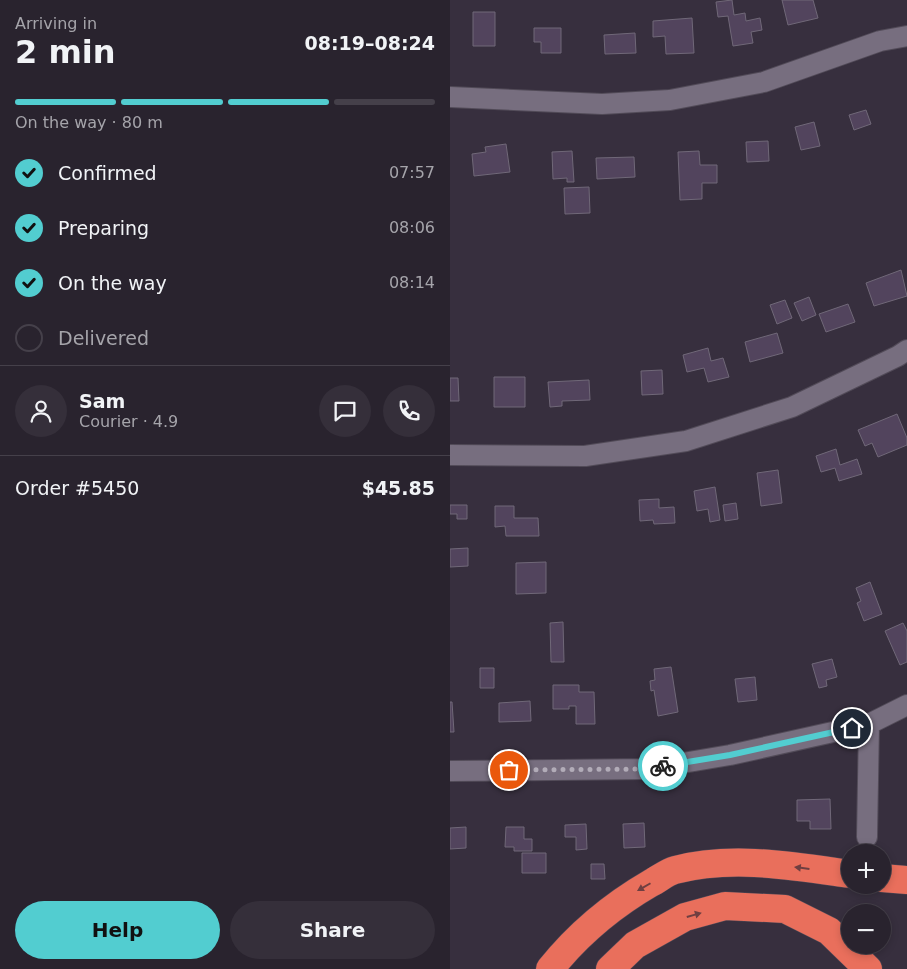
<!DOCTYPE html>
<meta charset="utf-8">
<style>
:root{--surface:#29232e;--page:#352f3a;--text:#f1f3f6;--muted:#a5a4aa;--line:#45404a;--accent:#52cdd0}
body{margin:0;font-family:"DejaVu Sans",sans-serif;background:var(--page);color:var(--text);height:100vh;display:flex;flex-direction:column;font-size:19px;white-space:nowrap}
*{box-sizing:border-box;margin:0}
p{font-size:16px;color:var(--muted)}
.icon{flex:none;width:28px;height:28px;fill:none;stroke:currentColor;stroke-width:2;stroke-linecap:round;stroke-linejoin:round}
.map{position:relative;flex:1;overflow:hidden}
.details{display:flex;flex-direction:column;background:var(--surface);width:450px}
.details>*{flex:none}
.controls{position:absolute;left:391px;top:844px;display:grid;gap:10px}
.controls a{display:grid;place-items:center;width:50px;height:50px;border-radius:50%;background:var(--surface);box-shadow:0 2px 8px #0003,0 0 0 1px var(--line);font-size:25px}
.pin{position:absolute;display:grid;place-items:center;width:42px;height:42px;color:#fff;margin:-21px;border:2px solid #fff;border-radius:50%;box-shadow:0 1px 5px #0007}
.courier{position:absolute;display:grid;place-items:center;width:50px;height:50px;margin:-25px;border:4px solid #52cdd0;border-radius:50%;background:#fff;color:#222;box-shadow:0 1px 6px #0007}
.summary em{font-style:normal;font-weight:700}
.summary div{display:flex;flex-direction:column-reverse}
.summary{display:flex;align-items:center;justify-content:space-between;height:85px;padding:0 15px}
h1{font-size:32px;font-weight:700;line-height:38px}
.bar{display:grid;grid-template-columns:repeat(4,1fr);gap:8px 5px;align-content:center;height:60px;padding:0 15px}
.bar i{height:6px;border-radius:4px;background:var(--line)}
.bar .selected{background:var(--accent)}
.bar p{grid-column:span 4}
.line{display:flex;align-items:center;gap:12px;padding:0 15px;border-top:1px solid var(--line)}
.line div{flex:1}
.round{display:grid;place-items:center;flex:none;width:52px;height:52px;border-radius:26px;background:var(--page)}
ol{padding:0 15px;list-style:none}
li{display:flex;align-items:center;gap:15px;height:55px}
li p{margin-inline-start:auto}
li .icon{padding:5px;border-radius:50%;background:var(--accent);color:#111;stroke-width:4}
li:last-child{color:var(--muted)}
li i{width:28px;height:28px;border:2px solid var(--line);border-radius:50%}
.cta{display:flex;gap:10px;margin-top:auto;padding:10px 15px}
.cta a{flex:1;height:58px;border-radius:30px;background:var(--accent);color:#111;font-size:20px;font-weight:700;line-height:58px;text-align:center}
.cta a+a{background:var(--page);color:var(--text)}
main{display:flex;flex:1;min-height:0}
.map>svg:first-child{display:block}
.building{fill:#52445d;stroke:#706878}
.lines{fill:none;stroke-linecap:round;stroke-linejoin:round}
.minor-casing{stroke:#524b58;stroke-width:22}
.highway-casing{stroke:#524b58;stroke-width:29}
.minor{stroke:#776e7f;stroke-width:20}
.highway{stroke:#e96f5c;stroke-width:28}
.oneway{fill:#6f3f41}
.done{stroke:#b2acb8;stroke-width:5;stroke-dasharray:0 9}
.route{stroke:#52cdd0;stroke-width:6}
</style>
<main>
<section class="details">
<div class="summary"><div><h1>2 min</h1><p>Arriving in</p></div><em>08:19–08:24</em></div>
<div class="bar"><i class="selected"></i><i class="selected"></i><i class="selected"></i><i></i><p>On the way · 80 m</p></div>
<ol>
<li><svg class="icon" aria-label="check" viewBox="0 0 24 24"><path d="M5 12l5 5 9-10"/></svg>Confirmed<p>07:57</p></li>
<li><svg class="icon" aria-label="check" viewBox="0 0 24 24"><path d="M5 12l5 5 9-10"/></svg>Preparing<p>08:06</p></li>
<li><svg class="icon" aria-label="check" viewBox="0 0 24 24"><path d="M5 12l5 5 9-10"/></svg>On the way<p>08:14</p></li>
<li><i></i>Delivered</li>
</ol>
<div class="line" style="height:90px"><a class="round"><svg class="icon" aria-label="person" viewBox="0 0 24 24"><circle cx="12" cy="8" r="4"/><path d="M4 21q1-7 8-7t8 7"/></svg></a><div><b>Sam</b><p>Courier · 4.9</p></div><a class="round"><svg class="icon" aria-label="chat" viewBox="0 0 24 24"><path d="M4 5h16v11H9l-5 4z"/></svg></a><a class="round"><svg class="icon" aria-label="phone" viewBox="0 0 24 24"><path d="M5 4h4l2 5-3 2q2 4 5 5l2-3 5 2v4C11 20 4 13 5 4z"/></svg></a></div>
<div class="line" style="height:65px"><div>Order #5450</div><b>$45.85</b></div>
<div class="cta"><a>Help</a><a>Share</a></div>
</section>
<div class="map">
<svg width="457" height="969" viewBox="0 0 457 969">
<rect width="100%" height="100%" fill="#372f3e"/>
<!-- building -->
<path class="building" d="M 282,0 L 284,15 L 295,13 L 296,21 L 310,18 L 312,30 L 301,32 L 303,43 L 283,46 L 278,16 L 268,17 L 266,2 Z
M 332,0 L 363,0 L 368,18 L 338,25 Z
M 23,12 L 45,12 L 45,46 L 23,46 Z
M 242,18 L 244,53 L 216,54 L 215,36 L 203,37 L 203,21 Z
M 84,28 L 111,28 L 111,53 L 91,53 L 91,42 L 84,42 Z
M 185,33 L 186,53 L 155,54 L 154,35 Z
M 416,110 L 421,124 L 404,130 L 399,115 Z
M 364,122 L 370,146 L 351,150 L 345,127 Z
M 318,141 L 319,161 L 297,162 L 296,142 Z
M 56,144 L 60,172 L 24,176 L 22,154 L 36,152 L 35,147 Z
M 122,151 L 124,182 L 117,182 L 117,178 L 103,179 L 102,152 Z
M 249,151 L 250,165 L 267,165 L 267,183 L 252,183 L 252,199 L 230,200 L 228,152 Z
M 184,157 L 185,177 L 147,179 L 146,158 Z
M 139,187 L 140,213 L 115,214 L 114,188 Z
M 451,270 L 457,296 L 424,306 L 416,283 Z
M 359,297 L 366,315 L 352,321 L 344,303 Z
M 335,300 L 342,318 L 327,324 L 320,305 Z
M 398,304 L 405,322 L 376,332 L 369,314 Z
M 327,333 L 333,353 L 300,362 L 295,342 Z
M 258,348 L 261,361 L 273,358 L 279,377 L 258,382 L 254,368 L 237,372 L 233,355 Z
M 212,370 L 213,394 L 192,395 L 191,371 Z
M 44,377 L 75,377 L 75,407 L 44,407 Z
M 0,378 L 8,378 L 9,401 L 0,401 Z
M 139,380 L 140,400 L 112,401 L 112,406 L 100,407 L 98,382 Z
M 447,414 L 457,438 L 457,445 L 428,457 L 422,443 L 415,446 L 408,430 Z
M 386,449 L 390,465 L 407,459 L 412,474 L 389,481 L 385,468 L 371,472 L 366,456 Z
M 328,470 L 332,503 L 311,506 L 307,473 Z
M 265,487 L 270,520 L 260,522 L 258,509 L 247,511 L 244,491 Z
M 209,499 L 209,508 L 224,507 L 225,523 L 204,524 L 203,520 L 190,521 L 189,500 Z
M 286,503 L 288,519 L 275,521 L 273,505 Z
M 0,505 L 17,505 L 17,519 L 7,519 L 7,514 L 0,514 Z
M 45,506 L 64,506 L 64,518 L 88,518 L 89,536 L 56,536 L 55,526 L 45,527 Z
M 18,548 L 18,566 L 0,567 L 0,549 Z
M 96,562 L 96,593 L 66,594 L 66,563 Z
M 420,582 L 432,614 L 414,621 L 407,603 L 411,601 L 406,588 Z
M 113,622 L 114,662 L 101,662 L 100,623 Z
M 453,623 L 457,631 L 457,662 L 450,665 L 435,631 Z
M 382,659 L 387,677 L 376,680 L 377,686 L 369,688 L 362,664 Z
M 221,667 L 228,712 L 208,716 L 204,690 L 201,691 L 200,681 L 205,680 L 204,669 Z
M 30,668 L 44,668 L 44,688 L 30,688 Z
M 305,677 L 307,700 L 288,702 L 285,679 Z
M 103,685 L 129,685 L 129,692 L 144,692 L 145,724 L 126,724 L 126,706 L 119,706 L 119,709 L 103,709 Z
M 80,701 L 81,721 L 49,722 L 49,703 Z
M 0,702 L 2,702 L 4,732 L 0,732 Z
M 380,799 L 381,829 L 360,829 L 360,821 L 347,821 L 347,800 Z
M 194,823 L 195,847 L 174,848 L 173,824 Z
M 136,824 L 137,849 L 126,850 L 126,837 L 115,837 L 115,825 Z
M 16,827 L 16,848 L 0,849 L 0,828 Z
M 56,827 L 74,827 L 74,839 L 82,839 L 82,851 L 64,851 L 64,847 L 55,847 Z
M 72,853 L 96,853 L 96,873 L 72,873 Z
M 141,864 L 154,864 L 155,879 L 141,879 Z"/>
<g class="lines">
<!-- minor casing -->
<g class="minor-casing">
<path id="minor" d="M 0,97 L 152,104 L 220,100 L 314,82 L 430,41 L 457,36
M 0,455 L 135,456 L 236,441 L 342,407 L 448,356 L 457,350
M 0,771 L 197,769 L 280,755 L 419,724 L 457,705
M 417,837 L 419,724"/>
</g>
<!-- highway casing -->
<g class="highway-casing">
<path id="highway" d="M 432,878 L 457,880
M 100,969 C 128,934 163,905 201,883 C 209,879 217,872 225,870 C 282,855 343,866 400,874
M 160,969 L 185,945 L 235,917 L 275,906 L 335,909 L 379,931 L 418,969"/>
</g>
<!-- minor -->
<use href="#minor" class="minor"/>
<!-- highway -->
<use href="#highway" class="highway"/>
</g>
<!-- one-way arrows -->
<defs><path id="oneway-solid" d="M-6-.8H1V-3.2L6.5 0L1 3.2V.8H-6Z" transform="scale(1.25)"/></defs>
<g class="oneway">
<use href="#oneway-solid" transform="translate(352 868) rotate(-173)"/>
<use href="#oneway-solid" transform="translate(194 887) rotate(150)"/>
<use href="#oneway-solid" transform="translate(244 915) rotate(-16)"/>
</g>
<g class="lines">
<!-- done -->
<path class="done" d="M 59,770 L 197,769 L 213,766"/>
<!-- route -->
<path class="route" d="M 213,766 L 280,755 L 402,728"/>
</g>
</svg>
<div class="controls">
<a>+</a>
<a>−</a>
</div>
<div class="pin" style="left:59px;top:770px;background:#ea580c"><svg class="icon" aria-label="bag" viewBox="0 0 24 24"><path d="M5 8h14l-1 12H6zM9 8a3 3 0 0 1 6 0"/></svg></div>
<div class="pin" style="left:402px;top:728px;background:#1f2937"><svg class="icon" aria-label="home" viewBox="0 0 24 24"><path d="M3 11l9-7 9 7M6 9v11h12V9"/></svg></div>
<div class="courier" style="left:213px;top:766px"><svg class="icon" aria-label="bike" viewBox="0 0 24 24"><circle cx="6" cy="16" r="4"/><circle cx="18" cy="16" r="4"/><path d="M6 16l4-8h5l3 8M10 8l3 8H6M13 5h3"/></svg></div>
</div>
</main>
